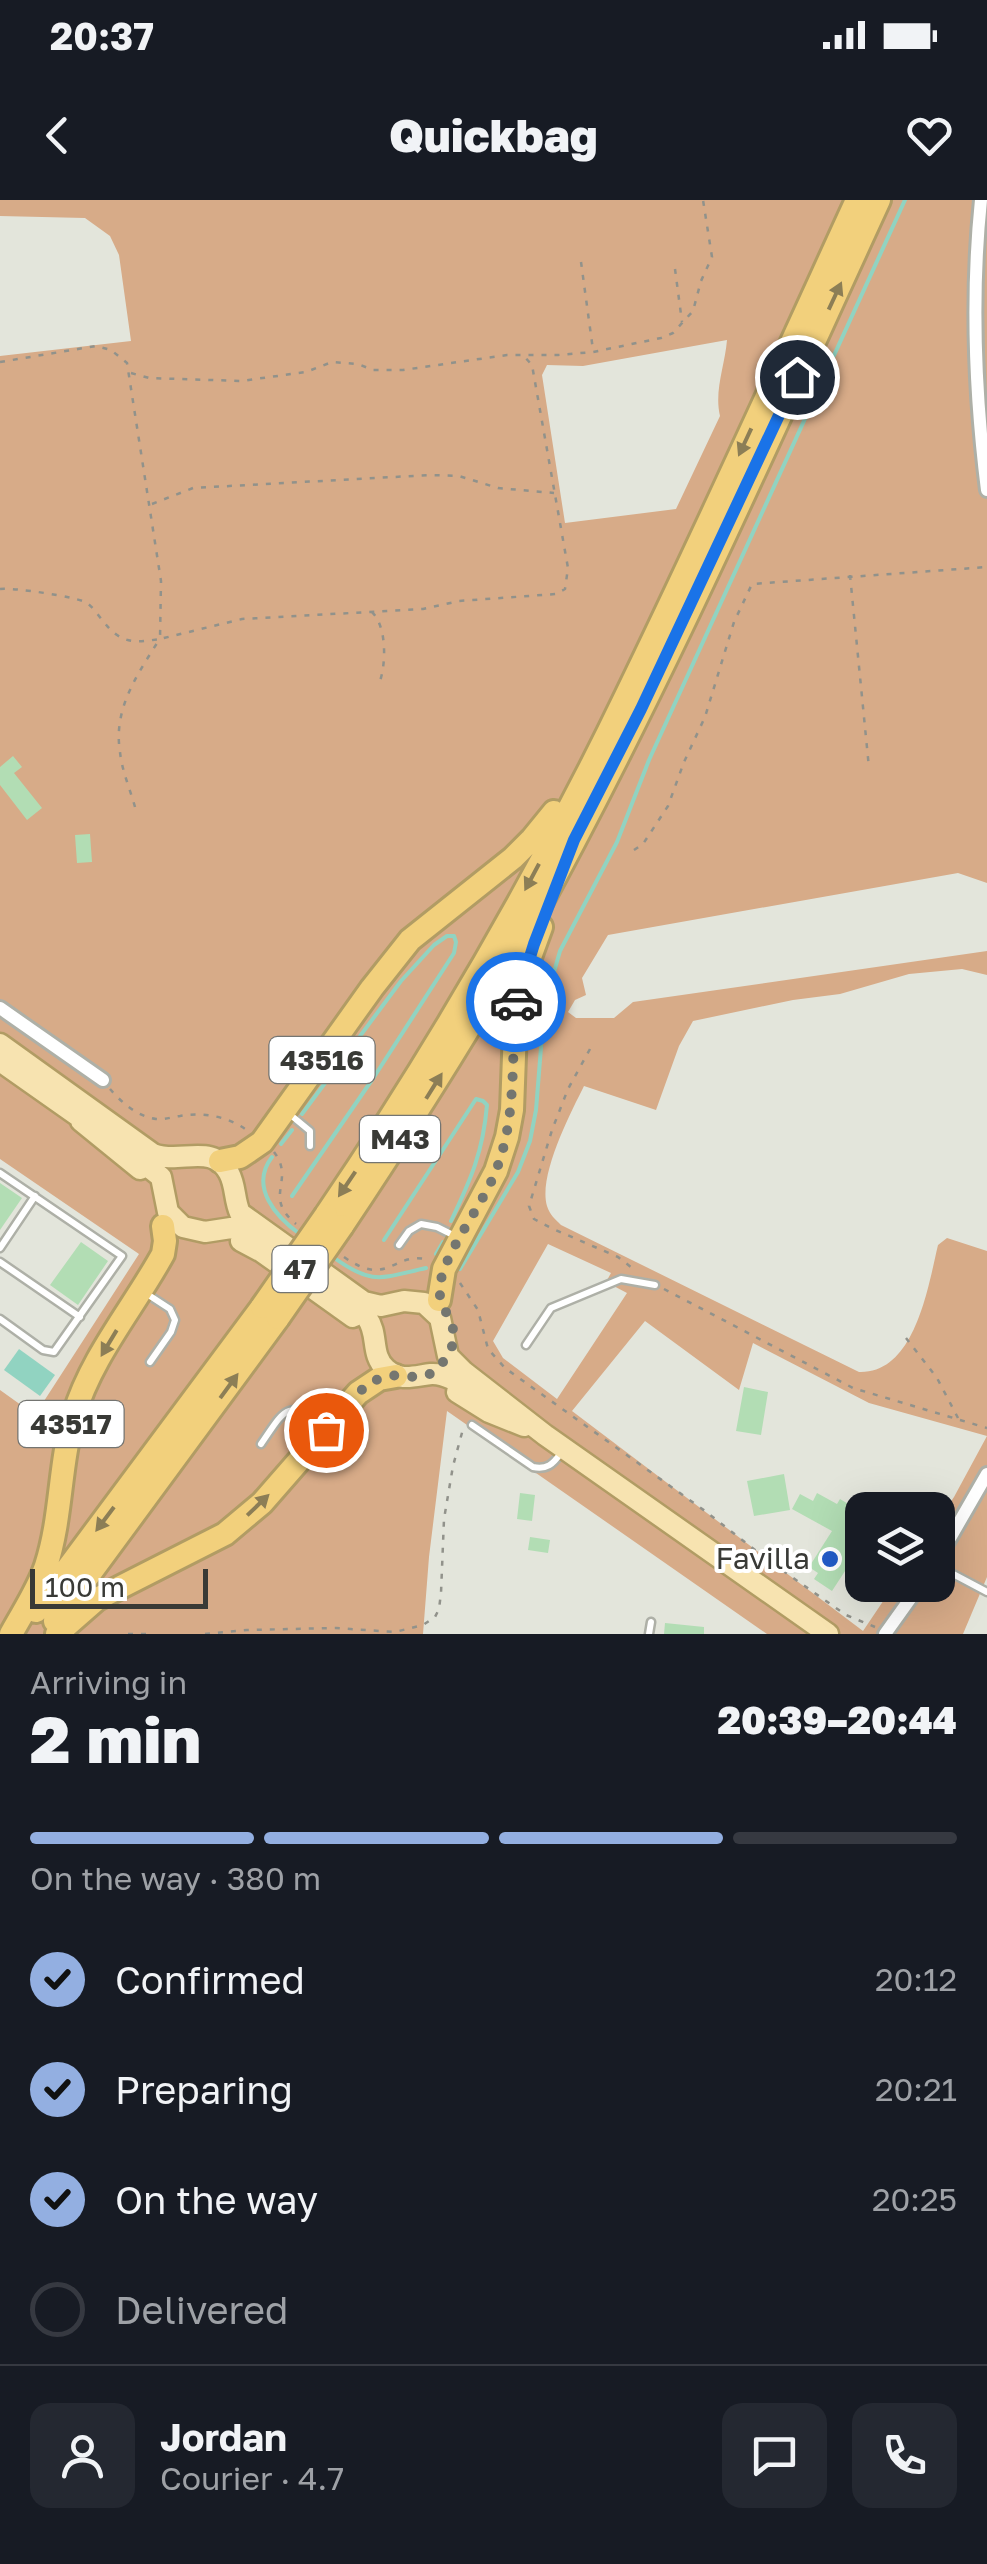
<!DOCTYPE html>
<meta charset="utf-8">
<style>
:root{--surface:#171b24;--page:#242831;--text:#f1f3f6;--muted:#9ea1a6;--line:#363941;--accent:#93afe1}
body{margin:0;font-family:"Golos Text",sans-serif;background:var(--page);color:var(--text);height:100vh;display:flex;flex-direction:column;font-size:38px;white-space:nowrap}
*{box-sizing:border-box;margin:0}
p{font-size:32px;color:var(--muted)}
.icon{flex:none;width:55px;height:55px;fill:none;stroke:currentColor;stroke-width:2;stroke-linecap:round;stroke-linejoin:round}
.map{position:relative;height:1434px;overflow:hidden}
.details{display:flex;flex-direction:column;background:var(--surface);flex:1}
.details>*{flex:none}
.fabs{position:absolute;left:845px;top:1292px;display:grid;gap:20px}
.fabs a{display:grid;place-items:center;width:110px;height:110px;border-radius:20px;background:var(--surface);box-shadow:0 10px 40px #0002;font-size:50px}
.scale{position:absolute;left:30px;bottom:25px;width:178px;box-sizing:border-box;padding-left:10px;border:5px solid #393a36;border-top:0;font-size:28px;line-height:35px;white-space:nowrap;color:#393a36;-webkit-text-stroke:8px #fff;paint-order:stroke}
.pin{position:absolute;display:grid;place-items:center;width:85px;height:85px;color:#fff;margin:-42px;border:5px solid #fff;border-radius:50%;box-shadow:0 2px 10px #0007}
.courier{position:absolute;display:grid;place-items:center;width:100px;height:100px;margin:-50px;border:8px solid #1a73e8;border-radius:50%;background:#fff;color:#222;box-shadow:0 2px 12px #0007}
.overview em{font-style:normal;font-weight:800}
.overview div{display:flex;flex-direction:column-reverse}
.overview{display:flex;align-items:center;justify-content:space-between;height:170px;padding:0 30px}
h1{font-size:65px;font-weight:800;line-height:75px}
.bar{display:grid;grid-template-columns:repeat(4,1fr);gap:15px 10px;align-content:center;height:120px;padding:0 30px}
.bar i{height:12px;border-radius:8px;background:var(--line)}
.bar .current{background:var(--accent)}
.bar p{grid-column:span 4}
.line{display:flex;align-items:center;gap:25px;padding:0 30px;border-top:2px solid var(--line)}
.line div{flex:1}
.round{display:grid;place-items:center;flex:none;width:105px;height:105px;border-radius:20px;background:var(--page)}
ol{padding:0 30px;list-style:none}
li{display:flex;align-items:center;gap:30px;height:110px}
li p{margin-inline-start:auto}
li .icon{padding:10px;border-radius:50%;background:var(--accent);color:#111;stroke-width:4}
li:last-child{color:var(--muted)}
li i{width:55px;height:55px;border:5px solid var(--line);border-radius:50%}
.status{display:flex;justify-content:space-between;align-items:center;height:70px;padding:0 50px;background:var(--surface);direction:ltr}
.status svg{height:28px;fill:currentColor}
header{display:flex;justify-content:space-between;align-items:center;height:130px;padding:0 30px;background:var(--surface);font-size:45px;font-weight:800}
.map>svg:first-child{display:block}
.green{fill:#d7ab88;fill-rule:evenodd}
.water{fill:#91d3c1}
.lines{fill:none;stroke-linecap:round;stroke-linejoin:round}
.stream{stroke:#91d3c1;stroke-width:4}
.building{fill:#b2ddb4}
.service-casing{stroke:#aeb0a7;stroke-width:11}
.minor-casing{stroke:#aeb0a7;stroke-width:18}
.primary-casing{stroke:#b19c64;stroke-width:25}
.motorway-casing{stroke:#b19c64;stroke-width:28}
.path{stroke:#91928b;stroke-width:2.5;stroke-dasharray:5 8;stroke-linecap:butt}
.service{stroke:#fff;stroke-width:6}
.minor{stroke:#fff;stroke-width:12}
.primary{stroke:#f7e3b0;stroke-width:20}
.motorway{stroke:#f2d07c;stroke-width:22}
.motorway-bridge-casing{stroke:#b19c64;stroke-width:28;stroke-linecap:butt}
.motorway-bridge{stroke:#f2d07c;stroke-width:22}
.oneway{fill:#8c7e56}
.done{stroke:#747670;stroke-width:10;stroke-dasharray:0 18}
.route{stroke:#1a73e8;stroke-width:12}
.poi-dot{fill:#215bc8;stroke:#fff;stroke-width:4}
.labels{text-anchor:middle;stroke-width:8;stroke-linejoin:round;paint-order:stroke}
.shield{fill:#fff;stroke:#747572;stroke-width:2.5}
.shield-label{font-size:28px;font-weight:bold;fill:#393a36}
.poi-label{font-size:30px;fill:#393a36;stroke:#fff;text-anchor:end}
</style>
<div class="status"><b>20:37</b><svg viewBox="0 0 49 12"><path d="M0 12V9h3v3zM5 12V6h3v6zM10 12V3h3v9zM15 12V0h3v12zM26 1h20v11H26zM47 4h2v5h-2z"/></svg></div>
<header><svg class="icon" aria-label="back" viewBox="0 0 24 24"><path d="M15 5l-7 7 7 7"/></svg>Quickbag<svg class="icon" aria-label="heart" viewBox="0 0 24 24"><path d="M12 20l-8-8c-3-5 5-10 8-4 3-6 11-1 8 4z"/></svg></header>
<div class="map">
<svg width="987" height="1434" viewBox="0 0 987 1434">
<rect width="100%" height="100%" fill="#e3e5db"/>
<!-- green -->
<path class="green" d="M 0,0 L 987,0 L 987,683 L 958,673 L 608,735 L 582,778 L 586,795 L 575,800 L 568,812 L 576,818 L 614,818 L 633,802 L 987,751 L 987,775 L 962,769 L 909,774 L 840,794 L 793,800 L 693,821 L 679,846 L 656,910 L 584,886 C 570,914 538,976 547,1006 C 550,1015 555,1019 561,1025 L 859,1172 C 915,1174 928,1087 938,1045 L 947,1038 L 987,1051 L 987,1236 L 869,1203 L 753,1143 L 739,1190 L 645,1121 L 572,1211 L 863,1431 L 894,1385 L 938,1385 L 938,1321 L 954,1297 L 987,1236 L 987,1377 L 963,1434 L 767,1434 L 447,1211 L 429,1357 L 423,1434 L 0,1434 L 0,1190 L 35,1215 L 139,1054 L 0,959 L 0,156 L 131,141 L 119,55 L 110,36 L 85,18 L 0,16 ZM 727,140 C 725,165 714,191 720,216 L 676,309 L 565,323 L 542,175 L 547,165 L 583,166 ZM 548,1044 L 611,1073 L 606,1082 L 627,1093 L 557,1199 L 503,1158 L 493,1141 Z"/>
<!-- water -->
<path class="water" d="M 19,1149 L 55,1175 L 40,1196 L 4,1170 Z"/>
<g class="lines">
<!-- stream -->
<path class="stream" d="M 281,944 L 292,930
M 272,957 C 249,987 276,1017 301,1035
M 292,996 L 374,877 L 454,753 L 456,742 L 454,736 L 447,736 L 434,745 L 401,781 L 302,914
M 384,1040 L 476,899 L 483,901 L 487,905 C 483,952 471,979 451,1021
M 436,1054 L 443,1042
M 333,1057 C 373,1086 381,1078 426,1068
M 460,1069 L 518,972 L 530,941 L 536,910 L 542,835 L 550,786 L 560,751 L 617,642 L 649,560 L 905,0"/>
</g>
<!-- building -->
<path class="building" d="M 13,556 L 22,567 L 14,573 L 42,608 L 27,620 L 0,585 L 0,567 Z
M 90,634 L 92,662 L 77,663 L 75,635 Z
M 0,983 L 22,998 L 0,1030 Z
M 81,1042 L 108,1061 L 78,1105 L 50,1085 Z
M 744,1187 L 768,1192 L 761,1235 L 736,1231 Z
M 784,1274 L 790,1310 L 754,1316 L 747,1281 Z
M 520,1293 L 535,1295 L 532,1321 L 517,1319 Z
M 817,1293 L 837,1304 L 840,1299 L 850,1305 L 853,1301 L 866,1310 L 862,1310 L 862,1345 L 832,1391 L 814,1379 L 818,1373 L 809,1367 L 832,1331 L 792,1309 L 800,1294 L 813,1301 Z
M 530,1337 L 550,1340 L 548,1353 L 528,1350 Z
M 665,1423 L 704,1427 L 704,1434 L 664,1434 Z"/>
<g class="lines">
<!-- service casing -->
<g class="service-casing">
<path id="service" d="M 287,912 L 310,931 L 310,946
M 0,973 L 122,1056 L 54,1152 L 43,1150 L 0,1119
M 399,1045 L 409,1031 L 421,1024 L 437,1027 L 455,1036
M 0,1048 L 35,996
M 0,1062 L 80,1117
M 147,1094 L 170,1109 L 175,1120 L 171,1132 L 150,1162
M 526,1145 L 551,1108 L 621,1079 L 655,1085
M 472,1225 L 533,1267 C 547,1270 553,1264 561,1253
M 261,1244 C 282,1214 288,1195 321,1226
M 938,1366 L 987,1392
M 649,1434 L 651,1422"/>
</g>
<!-- minor casing -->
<g class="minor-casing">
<path id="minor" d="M 981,0 C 971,97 975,194 987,290
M 0,808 L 103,880
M 938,1359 L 987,1274
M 885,1434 L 920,1385"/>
</g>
<!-- primary casing -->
<g class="primary-casing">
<path id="primary" d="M 0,844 L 153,954 C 179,965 213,942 229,973 C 236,986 234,1000 240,1013 L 364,1102 L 381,1106 L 404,1101 L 424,1103 L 440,1118 L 448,1156 L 464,1172 L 545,1235 L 828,1434
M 0,861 L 91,925
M 81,921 L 140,969
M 132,954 L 161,977 L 168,1012 L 183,1027 L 205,1032 L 231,1028 L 246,1032 L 259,1041
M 241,1041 L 262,1052 L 353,1117
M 349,1103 C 355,1107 363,1112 367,1118 C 379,1134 370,1155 386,1169 C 401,1182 414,1176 431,1174 C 447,1173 462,1185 474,1193
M 457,1192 L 489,1212 L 524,1226"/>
</g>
<!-- motorway casing -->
<g class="motorway-casing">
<path id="motorway" d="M 220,961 L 240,957 L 262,942 L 372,788 L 410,740 L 513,658 L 532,639 L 554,612
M 326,1015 C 438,850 539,676 626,496 C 706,332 781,166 857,0
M 342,1026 C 408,927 472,827 530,723 C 659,489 767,243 879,0
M 439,1100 L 444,1069 L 496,971 L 507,937 L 512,910 L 516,802 L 522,779 L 541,727
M 36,1411 L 262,1107
M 55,1421 L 278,1118
M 11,1434 C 23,1412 38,1390 46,1366 C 62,1317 59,1264 74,1215 C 91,1157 134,1107 163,1054 L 165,1041 L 163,1026
M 57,1434 L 97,1399 L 225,1334 L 262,1303 L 358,1193 L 379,1179 L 396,1176"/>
</g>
<!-- path -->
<path class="path" d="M 581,62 L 593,150
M 675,69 L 682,122
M 0,162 L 96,146 L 111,150 L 127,163 L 161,381 L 160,439 L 242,419 L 423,409 L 459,401 L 556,394 L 565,389 L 568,368 L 532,165 L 522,154
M 131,173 L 149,178 L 241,181 L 306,172 L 332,162 L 358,164 L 373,170 L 403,170 L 507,155 L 558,155 L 593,152 L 661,138 L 673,133 L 693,111 L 701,81 L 712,57 L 703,0
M 152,304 L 193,288 L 430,275 L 459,276 L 498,288 L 554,293
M 850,375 L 869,568
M 0,389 C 11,387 79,397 87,403 C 93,407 98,415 103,421 C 121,444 133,443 160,439
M 372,412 C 387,427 386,463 380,481
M 135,607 C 130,589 122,571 120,552 C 113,509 137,475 159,440
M 634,650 L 643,644 L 668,606 L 684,562 L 705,517 L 734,422 L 752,384 L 987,367
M 590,849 L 568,889 L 552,930 L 529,1006 L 534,1019 L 551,1028 L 618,1057 L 636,1071
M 110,889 C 121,902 138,917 156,919 C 164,920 172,917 180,916 C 203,912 228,916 248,931
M 274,952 C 296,981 262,996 296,1024
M 344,1057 C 389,1089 393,1050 429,1060
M 460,1083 L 478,1110 L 488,1149 L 505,1168 L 705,1311 L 769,1361 L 846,1415 L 875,1427
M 664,1089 L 853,1188 L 987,1228
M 906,1138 L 937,1178 L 958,1218
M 128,1434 L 150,1434
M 205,1434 L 247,1430 L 336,1428 L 395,1432 L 423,1425 L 435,1417 L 439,1409 L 441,1393 L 444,1319 L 453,1266 L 463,1229"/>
<!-- service -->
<use href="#service" class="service"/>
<!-- minor -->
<use href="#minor" class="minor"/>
<!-- primary -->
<use href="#primary" class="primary"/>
<!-- motorway -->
<use href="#motorway" class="motorway"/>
<!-- motorway-bridge casing -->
<g class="motorway-bridge-casing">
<path id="motorway-bridge" d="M 262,1107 L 326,1015
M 278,1118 L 342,1026"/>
</g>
<!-- motorway-bridge -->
<use href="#motorway-bridge" class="motorway-bridge"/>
</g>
<!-- one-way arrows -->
<defs><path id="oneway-solid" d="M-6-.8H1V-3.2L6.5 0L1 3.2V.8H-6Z" transform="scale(2.5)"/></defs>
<g class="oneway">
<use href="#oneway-solid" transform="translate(835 96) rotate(-65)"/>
<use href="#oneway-solid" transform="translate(745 242) rotate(115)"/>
<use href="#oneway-solid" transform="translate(532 677) rotate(118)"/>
<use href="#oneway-solid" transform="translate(434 886) rotate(-58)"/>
<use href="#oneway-solid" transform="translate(347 984) rotate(124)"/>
<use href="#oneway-solid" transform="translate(109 1143) rotate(121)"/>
<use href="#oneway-solid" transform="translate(229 1186) rotate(-54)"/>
<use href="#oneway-solid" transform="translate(258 1305) rotate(-44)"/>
<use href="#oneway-solid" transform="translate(105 1319) rotate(127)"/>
</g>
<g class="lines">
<!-- done -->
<path class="done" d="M 326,1230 C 341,1212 358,1187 381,1178 C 405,1169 423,1189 443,1162 C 471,1126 435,1114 440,1084 C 447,1047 483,1006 497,968 C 517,914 511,858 516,802"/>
<!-- route -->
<path class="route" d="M 516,802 L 534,744 L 574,640 L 641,509 L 797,177"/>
</g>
<!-- markers -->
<circle class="poi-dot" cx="830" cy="1359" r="10"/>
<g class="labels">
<!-- shield labels -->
<g class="shield">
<rect x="269.5" y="837" width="105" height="46" rx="8"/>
<rect x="360" y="916" width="80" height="46" rx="8"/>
<rect x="272.5" y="1046" width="55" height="46" rx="8"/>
<rect x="18.5" y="1201" width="105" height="46" rx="8"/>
</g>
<g class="shield-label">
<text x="322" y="870">43516</text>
<text x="400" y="949">M43</text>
<text x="300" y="1079">47</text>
<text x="71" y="1234">43517</text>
</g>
<!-- poi labels -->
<g class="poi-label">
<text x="810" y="1369">Favilla</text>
</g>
</g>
</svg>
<div class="fabs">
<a><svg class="icon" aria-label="layers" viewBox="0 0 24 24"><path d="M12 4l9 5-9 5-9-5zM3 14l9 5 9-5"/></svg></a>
</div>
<div class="scale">100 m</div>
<div class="pin" style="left:326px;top:1230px;background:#ea580c"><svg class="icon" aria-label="bag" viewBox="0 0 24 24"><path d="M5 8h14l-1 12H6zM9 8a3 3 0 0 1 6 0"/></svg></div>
<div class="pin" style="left:797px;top:177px;background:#1f2937"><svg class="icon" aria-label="home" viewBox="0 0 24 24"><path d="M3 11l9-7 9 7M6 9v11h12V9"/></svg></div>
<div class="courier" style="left:516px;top:802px"><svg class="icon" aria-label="car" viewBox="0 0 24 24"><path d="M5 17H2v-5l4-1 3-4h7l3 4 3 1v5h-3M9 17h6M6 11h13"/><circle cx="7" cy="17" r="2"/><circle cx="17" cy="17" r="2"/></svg></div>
</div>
<section class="details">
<div class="overview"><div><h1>2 min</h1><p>Arriving in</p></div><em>20:39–20:44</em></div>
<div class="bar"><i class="current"></i><i class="current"></i><i class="current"></i><i></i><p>On the way · 380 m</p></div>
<ol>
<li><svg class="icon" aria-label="check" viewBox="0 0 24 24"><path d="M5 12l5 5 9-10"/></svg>Confirmed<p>20:12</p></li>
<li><svg class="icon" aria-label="check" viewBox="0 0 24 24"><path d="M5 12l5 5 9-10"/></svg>Preparing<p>20:21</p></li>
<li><svg class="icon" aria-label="check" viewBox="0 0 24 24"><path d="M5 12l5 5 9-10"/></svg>On the way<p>20:25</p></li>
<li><i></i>Delivered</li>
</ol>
<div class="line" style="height:180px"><a class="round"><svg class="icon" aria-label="person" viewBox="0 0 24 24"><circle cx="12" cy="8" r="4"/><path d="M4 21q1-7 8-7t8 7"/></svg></a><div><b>Jordan</b><p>Courier · 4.7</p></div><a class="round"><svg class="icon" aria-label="chat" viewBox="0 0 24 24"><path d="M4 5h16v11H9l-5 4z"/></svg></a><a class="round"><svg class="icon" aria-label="phone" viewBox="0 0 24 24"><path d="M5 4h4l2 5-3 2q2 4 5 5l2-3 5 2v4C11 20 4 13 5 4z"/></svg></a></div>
</section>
